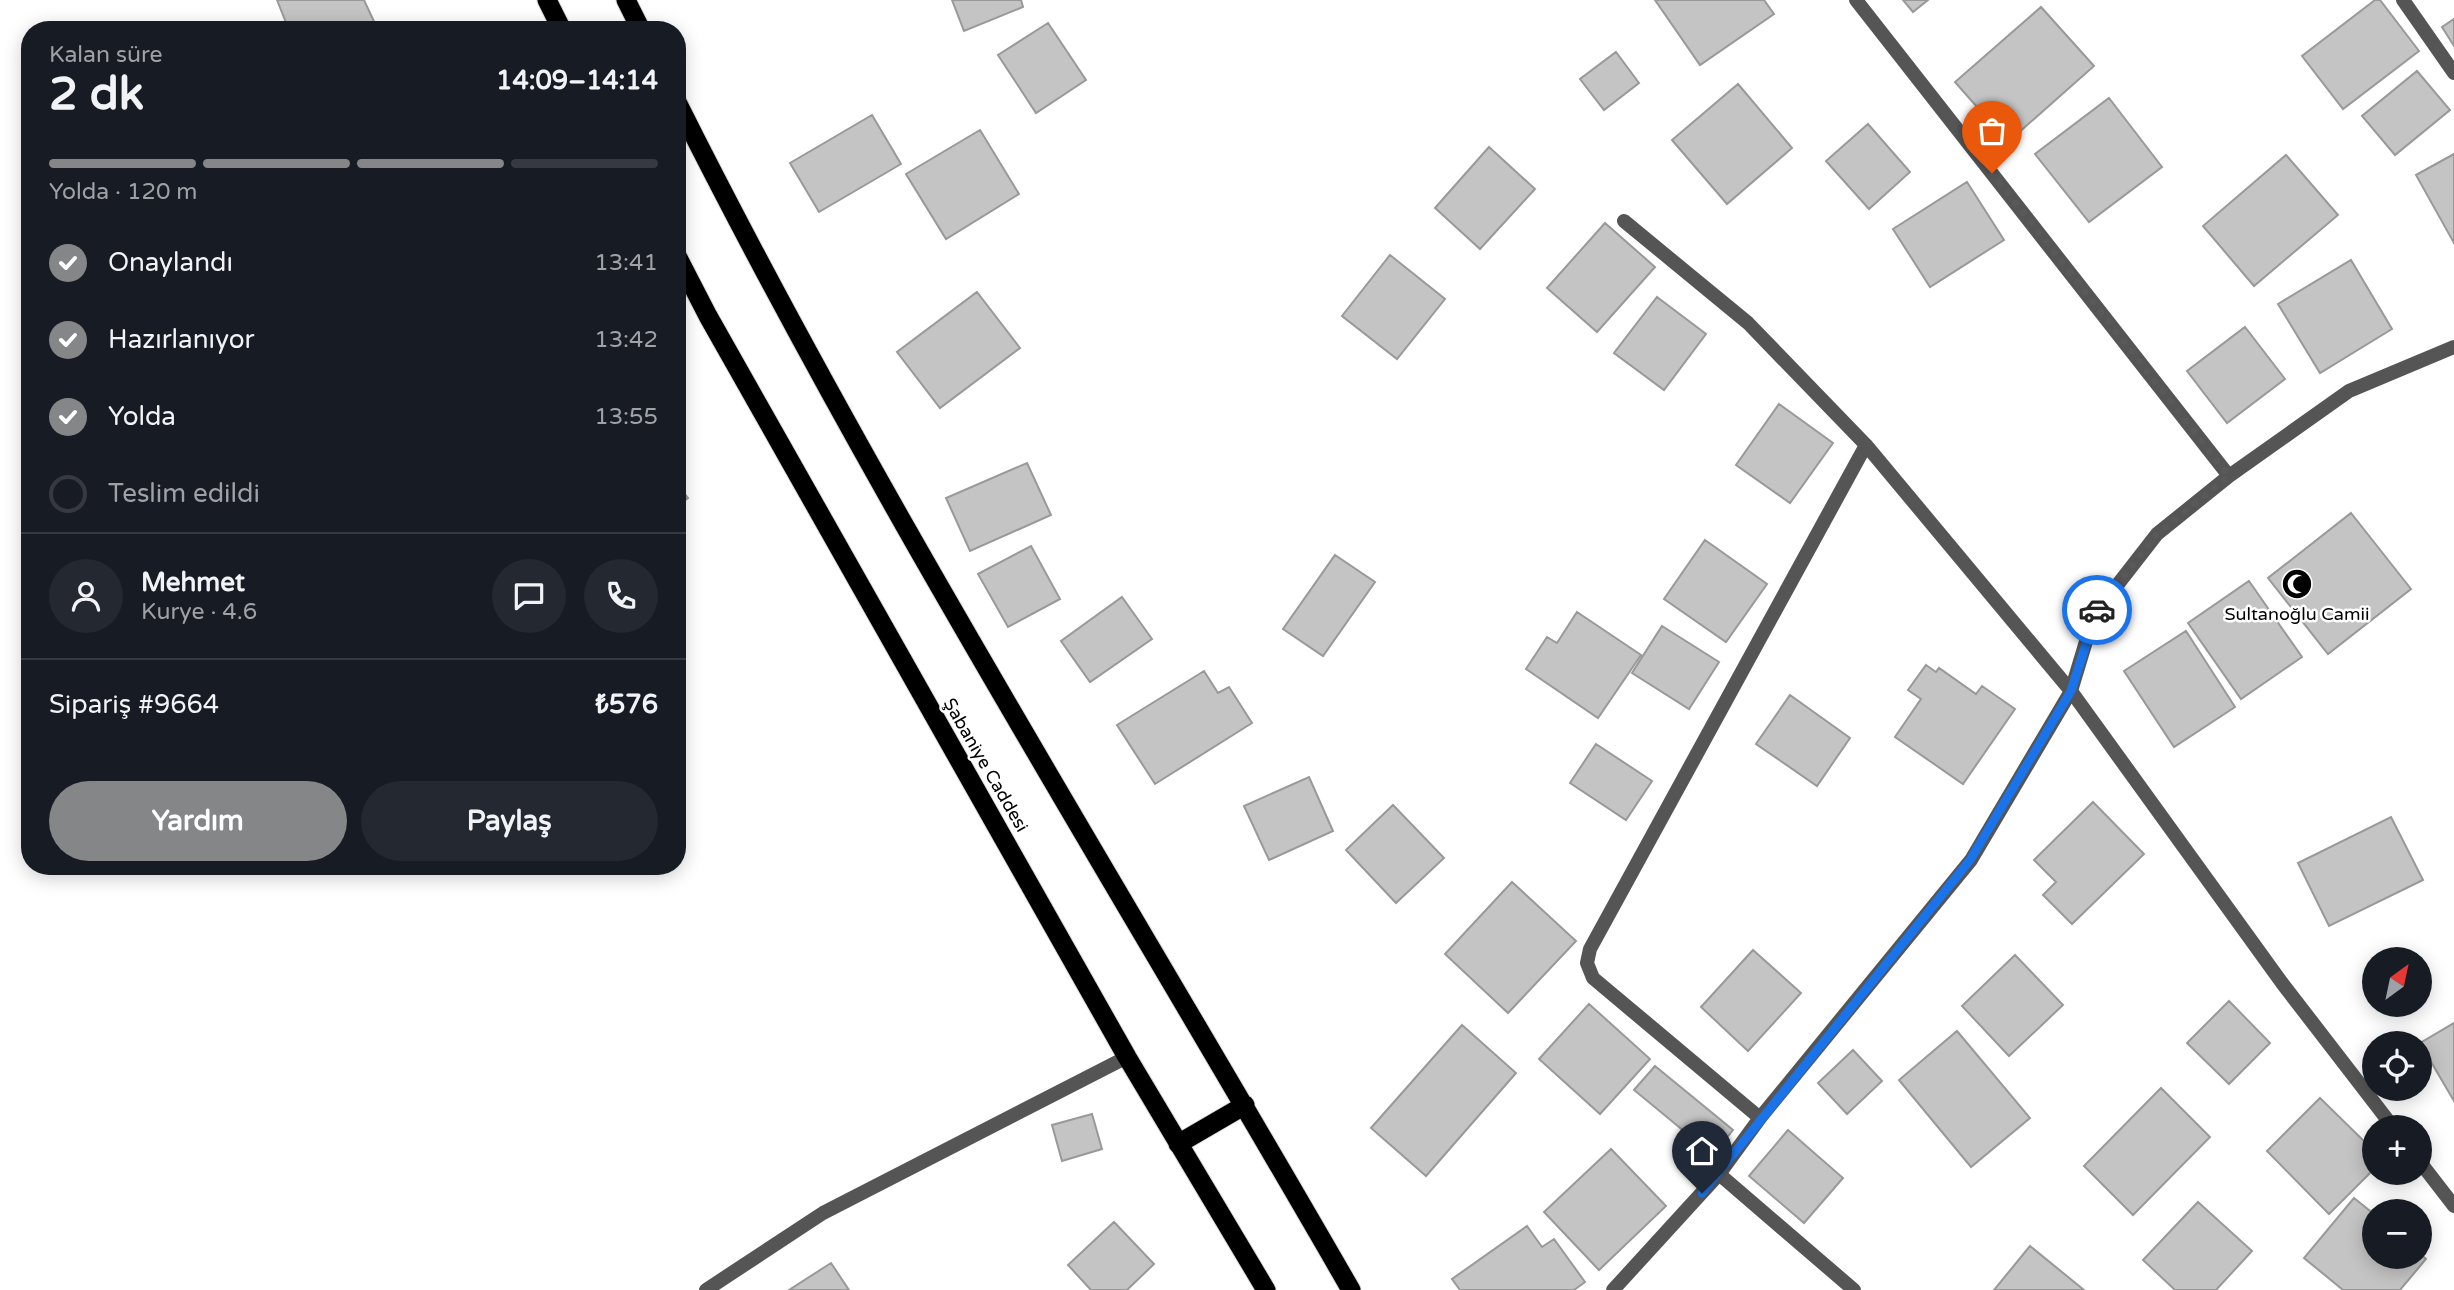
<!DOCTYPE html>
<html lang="tr">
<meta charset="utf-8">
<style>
:root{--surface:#171b24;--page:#242831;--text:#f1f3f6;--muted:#9ea1a6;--line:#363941;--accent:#858687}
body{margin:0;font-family:"Varela Round",sans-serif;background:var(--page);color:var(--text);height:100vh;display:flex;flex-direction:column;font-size:26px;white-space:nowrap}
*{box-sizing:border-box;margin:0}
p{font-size:23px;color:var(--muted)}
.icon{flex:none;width:38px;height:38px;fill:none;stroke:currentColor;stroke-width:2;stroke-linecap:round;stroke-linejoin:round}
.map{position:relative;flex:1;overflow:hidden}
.sheet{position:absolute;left:21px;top:21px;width:665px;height:854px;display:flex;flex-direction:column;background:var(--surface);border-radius:28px;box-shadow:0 4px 18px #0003}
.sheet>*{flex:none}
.needle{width:46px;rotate:33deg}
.buttons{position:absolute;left:2362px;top:947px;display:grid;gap:14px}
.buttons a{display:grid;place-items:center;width:70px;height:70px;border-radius:50%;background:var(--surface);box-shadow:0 4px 18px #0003;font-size:35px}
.pin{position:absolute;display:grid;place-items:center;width:60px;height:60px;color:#fff;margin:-72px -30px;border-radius:50% 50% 50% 0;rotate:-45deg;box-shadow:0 0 7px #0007}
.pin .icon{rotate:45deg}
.courier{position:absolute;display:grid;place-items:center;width:70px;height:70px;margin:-35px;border:5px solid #1a73e8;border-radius:50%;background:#fff;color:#222;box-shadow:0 2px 9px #0007}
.head em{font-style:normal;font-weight:700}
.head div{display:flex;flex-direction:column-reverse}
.head{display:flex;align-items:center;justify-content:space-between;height:119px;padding:0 28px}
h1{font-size:46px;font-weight:700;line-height:52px}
.bar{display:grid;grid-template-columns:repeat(4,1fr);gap:10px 7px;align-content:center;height:84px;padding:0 28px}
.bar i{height:9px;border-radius:5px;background:var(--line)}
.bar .active{background:var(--accent)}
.bar p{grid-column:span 4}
.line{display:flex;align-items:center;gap:18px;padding:0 28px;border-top:2px solid var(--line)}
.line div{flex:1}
.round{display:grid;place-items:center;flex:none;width:74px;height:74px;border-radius:37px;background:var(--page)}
ol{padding:0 28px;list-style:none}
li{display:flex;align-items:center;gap:21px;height:77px}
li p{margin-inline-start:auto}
li .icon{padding:7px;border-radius:50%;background:var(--accent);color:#fff;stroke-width:4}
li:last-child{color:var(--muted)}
li i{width:38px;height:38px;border:4px solid var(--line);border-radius:50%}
.primary-button{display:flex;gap:14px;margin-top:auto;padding:14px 28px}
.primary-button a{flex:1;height:80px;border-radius:42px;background:var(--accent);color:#fff;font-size:28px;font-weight:700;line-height:80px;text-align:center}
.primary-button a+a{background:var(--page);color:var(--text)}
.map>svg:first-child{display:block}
.building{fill:#c4c4c4;stroke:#999;stroke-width:2}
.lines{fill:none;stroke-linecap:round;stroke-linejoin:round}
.trunk-casing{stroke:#dbdbdb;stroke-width:21}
.service{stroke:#555;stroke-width:14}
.minor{stroke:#555;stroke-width:14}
.trunk{stroke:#000;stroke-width:19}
.done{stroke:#595959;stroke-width:7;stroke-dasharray:0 12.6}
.route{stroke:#1a73e8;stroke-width:9}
.labels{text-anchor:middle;stroke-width:5;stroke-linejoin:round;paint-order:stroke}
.poi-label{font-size:18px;fill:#000;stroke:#fff}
.street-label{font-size:18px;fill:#000;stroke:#fff}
</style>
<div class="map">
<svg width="2454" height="1290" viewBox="0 0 2454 1290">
<rect width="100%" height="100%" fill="#fff"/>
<!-- building -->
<path class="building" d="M 277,0 L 364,0 L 378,30 L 289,30 Z
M 952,0 L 1021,0 L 1023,7 L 964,31 Z
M 1655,0 L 1764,0 L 1774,14 L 1700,65 Z
M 1903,0 L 1928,0 L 1913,12 Z
M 2375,0 L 2380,0 L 2419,51 L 2343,109 L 2302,56 Z
M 2041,7 L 2094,66 L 2008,142 L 1955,82 Z
M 2454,19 L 2454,46 L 2442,27 Z
M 1048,23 L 1086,80 L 1036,113 L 998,55 Z
M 1616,52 L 1639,83 L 1604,110 L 1580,79 Z
M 2417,71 L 2450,110 L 2395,155 L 2362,116 Z
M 1738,84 L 1792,148 L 1727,204 L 1672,140 Z
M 2109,98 L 2162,167 L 2089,222 L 2035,154 Z
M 872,115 L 901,164 L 819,212 L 790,163 Z
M 1868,124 L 1910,172 L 1869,209 L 1826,161 Z
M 980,130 L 1019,194 L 946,239 L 906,174 Z
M 1489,147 L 1535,189 L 1480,249 L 1435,208 Z
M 2454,154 L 2454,243 L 2416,175 Z
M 2286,155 L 2338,215 L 2254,286 L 2203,226 Z
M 1967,182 L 2004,240 L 1930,287 L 1893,229 Z
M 1605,223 L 1655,267 L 1597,332 L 1547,288 Z
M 1390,255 L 1445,299 L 1397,359 L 1342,316 Z
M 2351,260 L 2392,329 L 2320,373 L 2278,304 Z
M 977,292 L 1020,348 L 940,408 L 897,352 Z
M 1657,297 L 1706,334 L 1664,390 L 1614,353 Z
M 2245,327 L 2285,379 L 2227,423 L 2187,371 Z
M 1779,404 L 1833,443 L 1790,503 L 1736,465 Z
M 1027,463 L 1051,515 L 970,551 L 946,498 Z
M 677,484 L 688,498 L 677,506 Z
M 2351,513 L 2411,589 L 2328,654 L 2268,578 Z
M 1705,540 L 1767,584 L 1726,642 L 1664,599 Z
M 1031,546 L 1060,599 L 1008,627 L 978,574 Z
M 1335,555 L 1375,582 L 1323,656 L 1283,629 Z
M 2249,581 L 2302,657 L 2241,699 L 2188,623 Z
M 1122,597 L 1152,639 L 1090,682 L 1061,641 Z
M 1577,612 L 1641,655 L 1598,718 L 1526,669 L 1547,637 L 1557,643 Z
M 1662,626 L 1719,662 L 1689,709 L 1632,673 Z
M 2186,631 L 2235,707 L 2174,747 L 2124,671 Z
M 1926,665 L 1936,672 L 1939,668 L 1976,694 L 1982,686 L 2015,709 L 1963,784 L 1895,737 L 1921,699 L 1908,690 Z
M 1204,671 L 1218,693 L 1229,687 L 1252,723 L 1155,784 L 1117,725 Z
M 1790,695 L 1850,738 L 1817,786 L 1756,744 Z
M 1596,744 L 1652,781 L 1626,820 L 1570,783 Z
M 1309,777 L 1333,831 L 1269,860 L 1244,806 Z
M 2093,802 L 2144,854 L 2072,924 L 2043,895 L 2056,882 L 2034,860 Z
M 1393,805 L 1444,858 L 1396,903 L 1346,850 Z
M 2391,817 L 2423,880 L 2329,926 L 2298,863 Z
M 1512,882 L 1576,941 L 1508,1013 L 1445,954 Z
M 1753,950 L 1801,993 L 1748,1051 L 1701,1007 Z
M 2015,955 L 2063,1005 L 2009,1056 L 1962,1006 Z
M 2229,1001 L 2270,1043 L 2229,1084 L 2187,1043 Z
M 1589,1004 L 1650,1059 L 1600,1114 L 1539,1059 Z
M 2454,1023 L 2454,1101 L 2420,1043 Z
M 1462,1025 L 1516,1073 L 1426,1176 L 1371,1128 Z
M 1957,1031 L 2030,1118 L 1971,1167 L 1899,1080 Z
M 1853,1050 L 1882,1081 L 1847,1114 L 1818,1083 Z
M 1655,1066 L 1733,1130 L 1713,1155 L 1634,1090 Z
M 2161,1088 L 2210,1137 L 2133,1215 L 2084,1166 Z
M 2320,1098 L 2375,1152 L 2375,1168 L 2329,1214 L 2267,1151 Z
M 1092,1114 L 1102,1149 L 1062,1161 L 1052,1125 Z
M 1788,1130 L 1843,1178 L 1804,1223 L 1749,1176 Z
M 1611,1149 L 1666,1206 L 1599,1270 L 1544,1212 Z
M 2354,1198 L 2375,1215 L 2375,1256 L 2420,1256 L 2420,1254 L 2426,1259 L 2400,1290 L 2343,1290 L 2304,1258 Z
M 2198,1202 L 2252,1251 L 2216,1290 L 2175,1290 L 2143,1260 Z
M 1114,1222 L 1154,1264 L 1127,1290 L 1091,1290 L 1068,1265 Z
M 1527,1226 L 1542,1247 L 1554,1239 L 1585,1282 L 1574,1290 L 1460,1290 L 1452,1279 Z
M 2030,1246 L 2084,1290 L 1994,1290 Z
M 831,1263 L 849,1290 L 789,1290 Z"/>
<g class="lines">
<!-- trunk casing -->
<g class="trunk-casing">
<path id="trunk" d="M 547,0 L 562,30
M 626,0 L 641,30
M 677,102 C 881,509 1124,895 1351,1290
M 677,256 L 708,316 L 1127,1057 L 1266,1290
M 1178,1144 L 1245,1105"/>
</g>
<!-- service -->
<path class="service" d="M 1719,1174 L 1854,1290"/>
<!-- minor -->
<path class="minor" d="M 1856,0 L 2229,476
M 2403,0 L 2454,73
M 1624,221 L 1748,323 L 1866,445 L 2071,691 L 2282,983 L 2393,1127
M 1760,1118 L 1593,978 L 1587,963 L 1590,949 L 1866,445
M 2420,1162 L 2454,1206
M 706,1290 L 823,1213 L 1127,1057
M 1613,1290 L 1719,1174 L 1760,1118 L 1971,860 L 2071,691 L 2094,615 L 2157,534 L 2229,476 L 2349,391 L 2454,347"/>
<!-- trunk -->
<use href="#trunk" class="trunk"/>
</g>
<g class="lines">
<!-- done -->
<path class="done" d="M 1992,173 L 2229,476 L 2157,534 L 2097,610"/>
<!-- route -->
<path class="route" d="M 1702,1193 L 1970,860 L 2071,691 L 2097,610"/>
</g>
<!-- icons -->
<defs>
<g id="mosque-disc" transform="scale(1.575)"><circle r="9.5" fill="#000" stroke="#fff"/><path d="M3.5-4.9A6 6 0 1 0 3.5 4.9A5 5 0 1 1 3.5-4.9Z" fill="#fff"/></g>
</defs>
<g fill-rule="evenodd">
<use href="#mosque-disc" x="2297" y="584"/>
</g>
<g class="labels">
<!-- poi labels -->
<g class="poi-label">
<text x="2297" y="620">Sultanoğlu Camii</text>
</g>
<!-- street labels -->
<g class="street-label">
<text transform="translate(986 765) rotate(60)" y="6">Şabaniye Caddesi</text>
</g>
</g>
</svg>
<div class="buttons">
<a><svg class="needle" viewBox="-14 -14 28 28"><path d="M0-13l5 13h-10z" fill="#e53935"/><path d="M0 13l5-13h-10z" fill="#9ea1a6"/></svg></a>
<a><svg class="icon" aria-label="locate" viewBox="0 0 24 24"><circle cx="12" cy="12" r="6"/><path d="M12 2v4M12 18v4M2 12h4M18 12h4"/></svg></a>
<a>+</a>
<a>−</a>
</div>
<div class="pin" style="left:1992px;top:173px;background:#ea580c"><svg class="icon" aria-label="bag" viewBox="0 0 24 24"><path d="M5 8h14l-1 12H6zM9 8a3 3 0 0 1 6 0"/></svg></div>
<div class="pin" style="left:1702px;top:1193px;background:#1f2937"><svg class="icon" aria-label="home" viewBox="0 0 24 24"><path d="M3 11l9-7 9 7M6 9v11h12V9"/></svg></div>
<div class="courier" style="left:2097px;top:610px"><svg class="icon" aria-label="car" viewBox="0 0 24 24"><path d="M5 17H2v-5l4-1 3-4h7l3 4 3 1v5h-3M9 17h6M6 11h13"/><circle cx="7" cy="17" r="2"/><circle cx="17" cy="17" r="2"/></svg></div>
<section class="sheet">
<div class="head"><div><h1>2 dk</h1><p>Kalan süre</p></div><em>14:09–14:14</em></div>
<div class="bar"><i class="active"></i><i class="active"></i><i class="active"></i><i></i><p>Yolda · 120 m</p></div>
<ol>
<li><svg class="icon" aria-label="check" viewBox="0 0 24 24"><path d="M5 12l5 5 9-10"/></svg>Onaylandı<p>13:41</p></li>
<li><svg class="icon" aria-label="check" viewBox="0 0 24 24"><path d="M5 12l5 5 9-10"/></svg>Hazırlanıyor<p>13:42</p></li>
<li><svg class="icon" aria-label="check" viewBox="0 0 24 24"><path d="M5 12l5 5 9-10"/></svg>Yolda<p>13:55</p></li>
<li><i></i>Teslim edildi</li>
</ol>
<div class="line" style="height:126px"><a class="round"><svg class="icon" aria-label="person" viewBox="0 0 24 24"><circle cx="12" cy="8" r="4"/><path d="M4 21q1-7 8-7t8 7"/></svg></a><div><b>Mehmet</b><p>Kurye · 4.6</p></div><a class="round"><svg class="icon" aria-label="chat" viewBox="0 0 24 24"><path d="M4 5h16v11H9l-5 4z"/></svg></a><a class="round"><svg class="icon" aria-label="phone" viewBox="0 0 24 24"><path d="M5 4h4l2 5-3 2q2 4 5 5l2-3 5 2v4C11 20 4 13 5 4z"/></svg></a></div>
<div class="line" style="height:91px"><div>Sipariş #9664</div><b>₺576</b></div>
<div class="primary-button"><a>Yardım</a><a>Paylaş</a></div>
</section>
</div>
